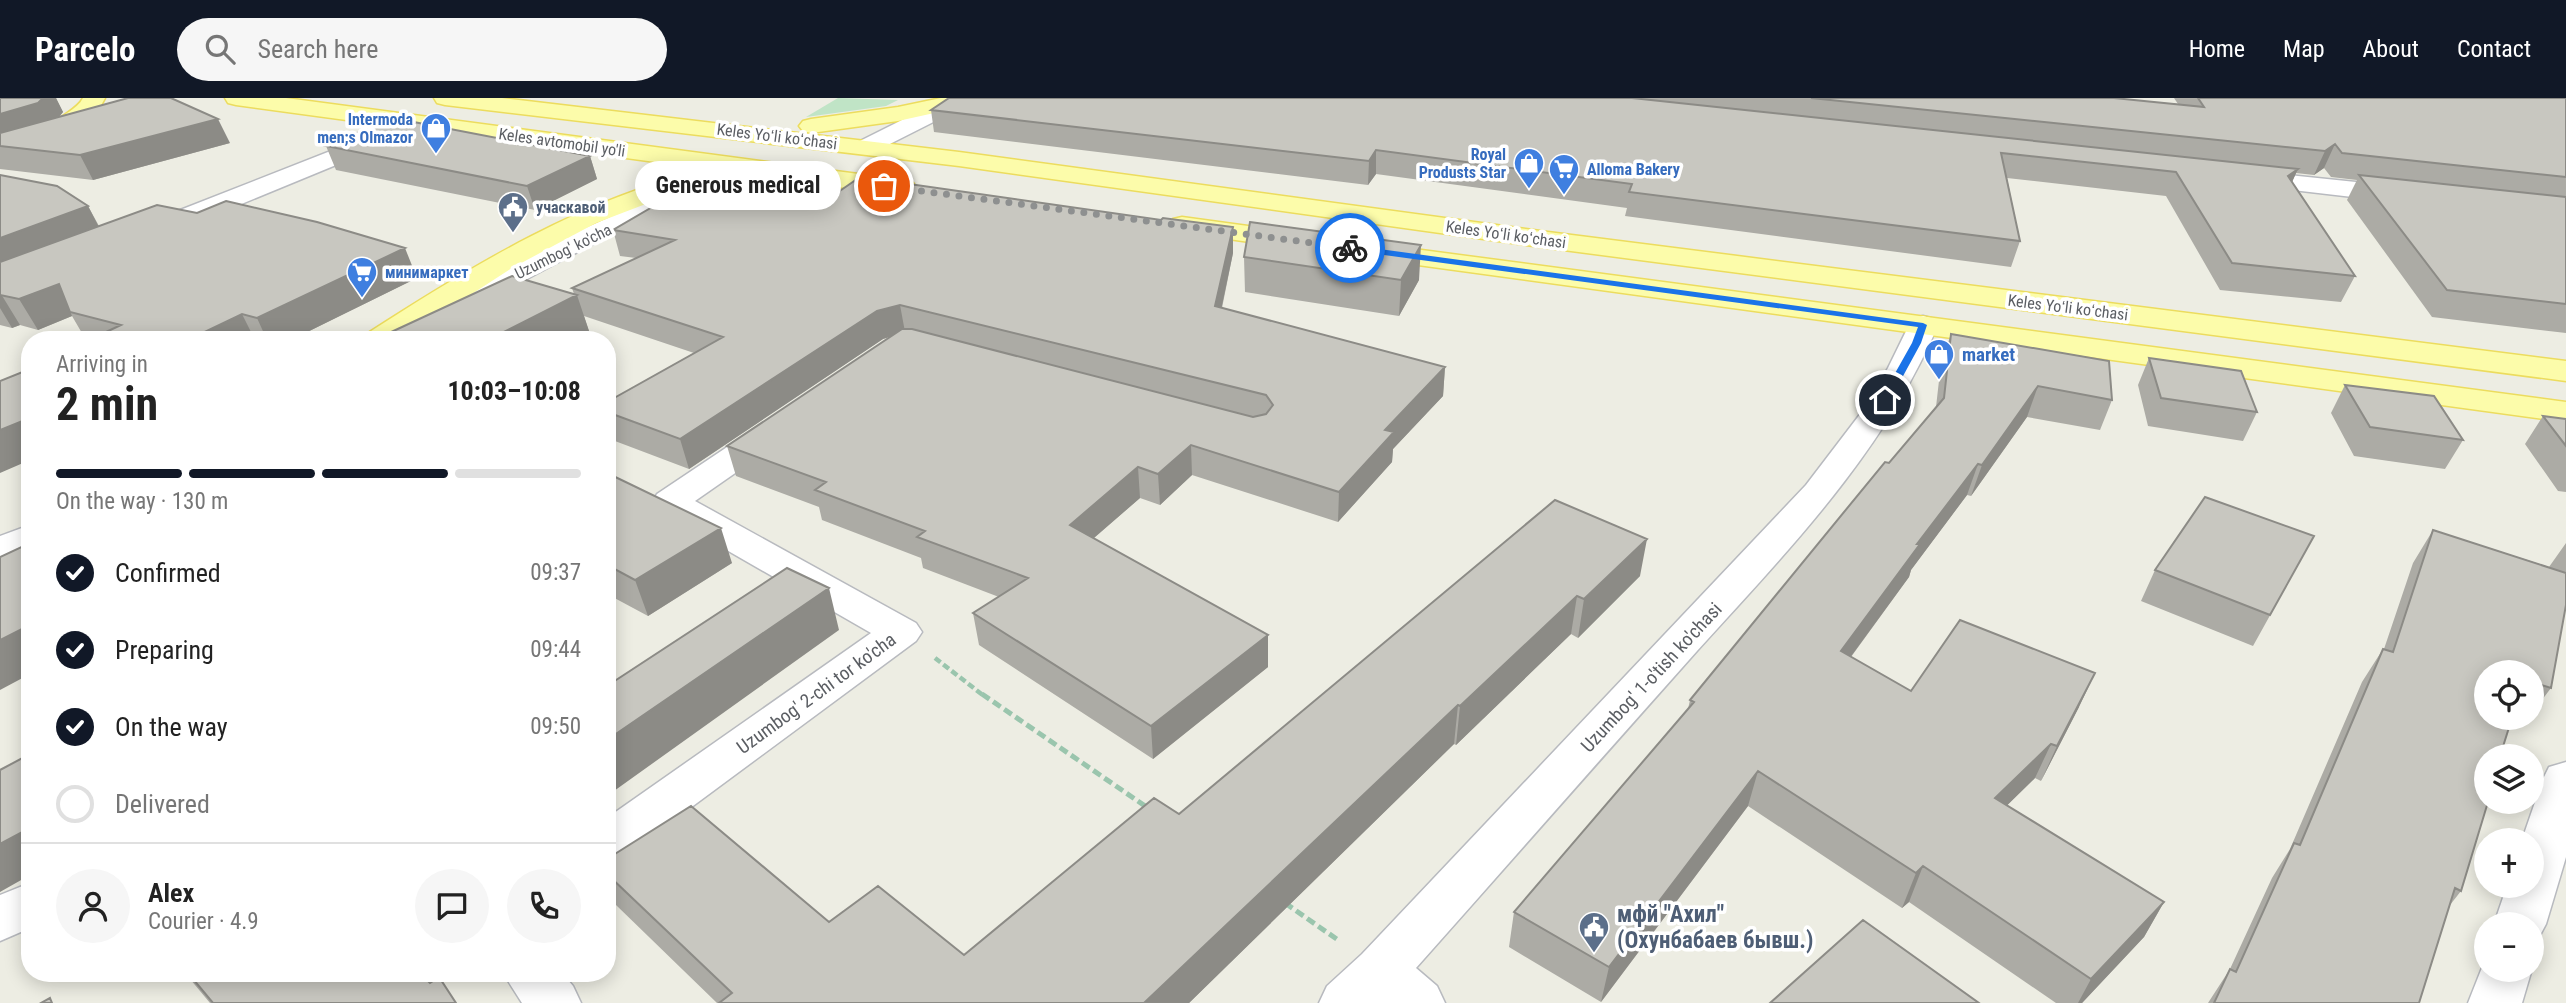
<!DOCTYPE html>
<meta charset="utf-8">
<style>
:root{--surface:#fff;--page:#f6f6f6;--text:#222;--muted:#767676;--line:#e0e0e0;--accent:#111827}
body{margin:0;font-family:"Roboto Condensed",sans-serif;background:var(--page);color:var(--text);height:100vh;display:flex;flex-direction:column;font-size:26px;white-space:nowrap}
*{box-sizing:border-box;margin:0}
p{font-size:23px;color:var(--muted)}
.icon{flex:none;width:38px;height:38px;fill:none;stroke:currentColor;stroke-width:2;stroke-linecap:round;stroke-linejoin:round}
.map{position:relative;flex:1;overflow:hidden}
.side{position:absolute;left:21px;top:233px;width:595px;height:651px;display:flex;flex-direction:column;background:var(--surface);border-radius:28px;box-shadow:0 4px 18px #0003}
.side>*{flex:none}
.fabs{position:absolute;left:2474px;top:562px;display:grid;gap:14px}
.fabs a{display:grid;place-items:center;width:70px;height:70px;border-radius:50%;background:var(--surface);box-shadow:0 4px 18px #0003;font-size:35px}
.pin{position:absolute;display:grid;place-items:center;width:60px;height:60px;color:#fff;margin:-30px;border:4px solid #fff;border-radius:50%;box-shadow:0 2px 7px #0007}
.courier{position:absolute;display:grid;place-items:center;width:70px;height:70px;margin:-35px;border:5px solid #1a73e8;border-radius:50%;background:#fff;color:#222;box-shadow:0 2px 9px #0007}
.bubble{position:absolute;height:49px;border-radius:24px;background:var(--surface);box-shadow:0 4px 18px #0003;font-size:23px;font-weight:700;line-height:49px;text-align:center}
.summary em{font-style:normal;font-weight:700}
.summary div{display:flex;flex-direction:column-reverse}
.summary{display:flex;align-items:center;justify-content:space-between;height:119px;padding:0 35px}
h1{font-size:46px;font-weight:700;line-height:52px}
.bar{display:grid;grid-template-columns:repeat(4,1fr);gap:10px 7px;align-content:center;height:84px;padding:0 35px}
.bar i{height:9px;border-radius:5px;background:var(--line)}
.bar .selected{background:var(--accent)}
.bar p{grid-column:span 4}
.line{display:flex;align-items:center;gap:18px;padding:0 35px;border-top:2px solid var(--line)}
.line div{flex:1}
.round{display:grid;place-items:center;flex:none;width:74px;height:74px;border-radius:37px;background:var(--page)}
ol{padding:0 35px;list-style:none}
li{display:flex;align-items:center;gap:21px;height:77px}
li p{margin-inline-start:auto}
li .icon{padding:7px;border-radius:50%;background:var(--accent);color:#fff;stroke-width:4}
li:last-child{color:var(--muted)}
li i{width:38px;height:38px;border:4px solid var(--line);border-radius:50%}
header{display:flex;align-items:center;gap:42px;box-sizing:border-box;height:98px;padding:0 35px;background:var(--accent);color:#fff}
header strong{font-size:33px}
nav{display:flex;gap:38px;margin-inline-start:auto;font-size:24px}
.search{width:490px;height:63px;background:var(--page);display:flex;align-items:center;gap:18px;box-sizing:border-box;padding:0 24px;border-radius:38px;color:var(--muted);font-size:26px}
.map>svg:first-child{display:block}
.green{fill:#c0e4c6}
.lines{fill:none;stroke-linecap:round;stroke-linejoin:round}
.minor-casing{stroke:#b8babf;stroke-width:3}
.tertiary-casing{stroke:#b8babf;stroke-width:3}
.primary-casing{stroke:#ecdc5e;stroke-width:3}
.path-far1{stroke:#9ac5ad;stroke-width:4.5;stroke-dasharray:7 3.5;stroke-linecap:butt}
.path{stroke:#9ac5ad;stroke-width:5;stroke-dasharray:9 4.5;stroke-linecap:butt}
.minor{fill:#fff;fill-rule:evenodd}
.tertiary{fill:#fff;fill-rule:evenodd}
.primary{fill:#fcfcaa;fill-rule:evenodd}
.wall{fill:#acaba5}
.shaded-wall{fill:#8c8b86}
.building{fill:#c8c7c0;stroke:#8c8b86;stroke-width:2}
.route{fill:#1a73e8}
.done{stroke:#8e9090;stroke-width:7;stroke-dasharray:0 12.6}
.labels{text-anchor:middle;stroke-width:7;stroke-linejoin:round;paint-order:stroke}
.far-shop-label{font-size:16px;font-weight:bold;fill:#366cbe;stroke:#fff;text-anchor:end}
.far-street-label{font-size:16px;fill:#5b5e63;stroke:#fff}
.far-service-label{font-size:16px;font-weight:bold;fill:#4e5e75;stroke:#fff;text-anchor:start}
.shop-label{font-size:19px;font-weight:bold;fill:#366cbe;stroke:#fff;text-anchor:start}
.street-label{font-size:19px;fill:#5b5e63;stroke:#fff}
.near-service-label{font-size:23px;font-weight:bold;fill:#4e5e75;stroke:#fff;text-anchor:start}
</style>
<header>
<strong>Parcelo</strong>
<div class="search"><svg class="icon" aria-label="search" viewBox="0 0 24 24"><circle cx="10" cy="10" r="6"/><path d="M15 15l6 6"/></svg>Search here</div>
<nav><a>Home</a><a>Map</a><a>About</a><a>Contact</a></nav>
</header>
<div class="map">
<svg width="2566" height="905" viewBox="0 0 2566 905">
<rect width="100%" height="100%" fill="#edede3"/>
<!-- green -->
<path class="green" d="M 838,0 L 898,2 L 886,8 L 806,19 Z"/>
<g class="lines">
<!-- minor casing -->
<g class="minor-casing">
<path id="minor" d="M 946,0 L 974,0 L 971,5 L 874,54 L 858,54 L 854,49 L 858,44 Z
M 379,34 L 387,36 L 391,41 L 387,46 L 188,128 L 179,130 L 170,128 L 166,122 L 170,116 Z
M 2241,72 L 2404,89 L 2413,92 L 2417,97 L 2413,102 L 2404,105 L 2232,85 L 2228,80 L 2232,75 Z
M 1923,218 L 1934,221 L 1938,227 C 1883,356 1790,450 1697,553 C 1603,658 1510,764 1416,870 L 1437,888 L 1445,905 L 1319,905 L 1327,888 L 1362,856 L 1806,387 L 1864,311 L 1888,270 L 1912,221 Z
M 775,322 L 787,325 L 792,332 L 787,339 L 695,403 L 916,525 L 922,534 L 916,543 L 624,759 L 607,765 L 607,720 L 871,535 L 657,412 L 652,404 L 657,396 L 763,325 Z
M 2566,664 L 2566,759 L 2546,826 L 2538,841 L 2532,843 L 2532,826 L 2494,826 L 2507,788 L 2532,788 L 2532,742 L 2522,742 L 2543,681 L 2549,669 Z
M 30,785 L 30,830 L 0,843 L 0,797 Z
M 2487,857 L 2487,872 L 2532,871 L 2522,905 L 2468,905 Z
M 503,875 L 562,875 L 573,888 L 581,905 L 522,905 Z"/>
</g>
<!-- tertiary casing -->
<g class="tertiary-casing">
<path id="tertiary" d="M 816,71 L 825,73 L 828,78 L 825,83 C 793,91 758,87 724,95 C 636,118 557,165 477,208 L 467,211 L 457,208 L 452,202 L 457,196 C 578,132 675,76 816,71 Z
M 30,427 L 30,453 L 0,465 L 0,438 Z"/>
</g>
<!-- primary casing -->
<g class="primary-casing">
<path id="primary" d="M 83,0 L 105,0 C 97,17 77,37 57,32 L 53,27 C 61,16 77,12 83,0 Z
M 225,0 L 286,0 L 904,82 L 913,85 L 917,90 L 913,95 L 904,98 L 736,75 L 733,79 L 685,91 L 596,125 L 512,170 L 401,242 L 364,242 L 368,235 C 475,166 582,101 707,71 L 236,7 L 228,5 Z
M 434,0 L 502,0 L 959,54 L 1548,134 L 2566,263 L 2566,283 L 1548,150 L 959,68 L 445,7 L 437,5 Z
M 941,0 L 967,0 L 969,3 L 966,8 L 898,23 L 811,35 L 803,33 L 799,28 L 803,23 L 811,21 L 898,9 Z
M 1182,119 L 1299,135 L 1309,137 L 1313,143 L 1309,149 L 1299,151 L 1173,133 L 1169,127 L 1173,121 Z
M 1369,145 L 2566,304 L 2566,324 L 1359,159 L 1355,153 L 1359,147 Z"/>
</g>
<!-- path-far1 -->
<path class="path-far1" d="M 935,560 L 984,598"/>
<!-- path -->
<path class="path" d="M 982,596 L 1148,710
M 1285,805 L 1338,842"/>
<!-- minor -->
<use href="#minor" class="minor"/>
<!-- tertiary -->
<use href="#tertiary" class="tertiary"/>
<!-- primary -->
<use href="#primary" class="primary"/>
</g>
<!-- wall -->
<path class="wall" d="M 0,0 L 56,0 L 63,14 L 60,18 L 230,45 L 93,82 L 0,71 Z
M 949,0 L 2114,0 L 2178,6 L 2174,0 L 2566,0 L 2566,235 L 2432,219 L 2347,102 L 2357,82 L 2331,79 L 2324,70 L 2314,77 L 2296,75 L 2292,84 L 2355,178 L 2341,204 L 2220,192 L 2166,98 L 2007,80 L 2020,143 L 2011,169 L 1625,118 L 1627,110 L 1376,76 L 1368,87 L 934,34 L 931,12 Z
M 326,48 L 590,58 L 597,81 L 535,112 L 336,72 Z
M 0,77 L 88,108 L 99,128 L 417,180 L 291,242 L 86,242 L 72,218 L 38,232 L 20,227 L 12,230 L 0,227 Z
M 831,99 L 1161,122 L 1233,129 L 1233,155 L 1222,210 L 1445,269 L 1443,298 L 1393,351 L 1392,364 L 1338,424 L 1192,377 L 1160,407 L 1140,400 L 1094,440 L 1268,569 L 1153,661 L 979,547 L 973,515 L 999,499 L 923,470 L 921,460 L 822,422 L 819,409 L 736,378 L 727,348 L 892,238 L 883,241 L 689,371 L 607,340 L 607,304 L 694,255 L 584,218 L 589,233 L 574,242 L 374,242 L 574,196 L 572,190 L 636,160 L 620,158 L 613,132 Z
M 1244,159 L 1419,182 L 1399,218 L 1245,194 Z
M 1951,236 L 2112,302 L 2100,332 L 2027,319 L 1971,398 L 1967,397 L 1911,472 L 1909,479 L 1851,559 L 1911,593 L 2079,609 L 2041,683 L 2035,680 L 2007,707 L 2164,804 L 2144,839 L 2082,905 L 2056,905 L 1909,804 L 1902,810 L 1748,708 L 1601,904 L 1509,849 L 1514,814 L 1688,611 L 1690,602 L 1936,309 L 1941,265 Z
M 2149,260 L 2257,314 L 2243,343 L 2148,328 L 2138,287 Z
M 2345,287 L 2463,342 L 2445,371 L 2354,358 L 2331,315 Z
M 2543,318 L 2566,321 L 2566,394 L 2558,393 L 2525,346 Z
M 607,375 L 732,465 L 648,518 L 607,496 Z
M 1555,402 L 1640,478 L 1578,540 L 1571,536 L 1456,647 L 1454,646 L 1189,905 L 717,905 L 616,807 L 607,787 L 607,761 L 829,824 L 964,857 L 1179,716 Z
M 2433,432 L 2549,469 L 2566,445 L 2566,507 L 2551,590 L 2532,615 L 2532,574 L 2487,574 L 2487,658 L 2461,793 L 2450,807 L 2419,905 L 2208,905 L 2230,871 L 2272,780 L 2290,751 L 2362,584 L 2383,551 L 2384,551 L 2413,465 Z
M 2314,438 L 2253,548 L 2141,503 L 2155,472 Z
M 2512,620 L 2529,620 L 2526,624 Z
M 185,875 L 420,875 L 430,885 L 456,905 L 210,905 Z"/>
<!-- shaded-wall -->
<path class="shaded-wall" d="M 43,0 L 56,0 L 63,14 L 51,28 L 0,44 L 0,16 Z
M 218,21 L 230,45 L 93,82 L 80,57 Z
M 2335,46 L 2324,70 L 2314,77 L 2325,53 Z
M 1376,52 L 1376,76 L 1368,87 L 1369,63 Z
M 590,58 L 597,81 L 535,112 L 527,88 Z
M 2298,71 L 2287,95 L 2288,78 Z
M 88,108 L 103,137 L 0,176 L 0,140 Z
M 1233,129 L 1233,155 L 1216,236 L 1215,208 Z
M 1421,147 L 1419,182 L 1399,218 L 1401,182 Z
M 405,150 L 417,180 L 291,242 L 267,242 L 257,220 Z
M 59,186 L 72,218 L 38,232 L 19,201 Z
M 1,196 L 20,227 L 12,230 L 0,210 L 0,197 Z
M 577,197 L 589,233 L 574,242 L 488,242 Z
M 900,207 L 905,234 L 883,241 L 689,371 L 680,341 L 877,213 Z
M 242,216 L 255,242 L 188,242 Z
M 1445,269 L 1443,298 L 1393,351 L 1392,364 L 1338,424 L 1339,394 L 1385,332 Z
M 2038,288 L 2027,319 L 1971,398 L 1982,367 Z
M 30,319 L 30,362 L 0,375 L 0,332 Z
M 1191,347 L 1192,377 L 1160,407 L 1158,376 Z
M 1978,366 L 1967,397 L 1911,472 L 1909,479 L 1830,587 L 1841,553 L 1917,446 Z
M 1138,369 L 1140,400 L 1073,458 L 1070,427 Z
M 721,430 L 732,465 L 648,518 L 635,482 Z
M 1647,441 L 1640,478 L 1578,540 L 1584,501 Z
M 829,490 L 839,532 L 607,698 L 607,642 Z
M 1577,498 L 1571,536 L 1456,647 L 1460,608 Z
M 30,527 L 30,576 L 0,592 L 0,542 Z
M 1268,537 L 1268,569 L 1153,661 L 1151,628 Z
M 2095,575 L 2079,609 L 2041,683 L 2057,648 Z
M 1458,607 L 1454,646 L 1189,905 L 1144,905 Z
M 2051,646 L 2035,680 L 1980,734 L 1995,700 Z
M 1758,673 L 1748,708 L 1601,904 L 1609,869 Z
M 30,730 L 30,777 L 0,794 L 0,746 Z
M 1923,768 L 1909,804 L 1902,810 L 1916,775 Z
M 2164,804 L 2144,839 L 2082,905 L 2078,905 L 2091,881 Z"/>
<!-- building -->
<path class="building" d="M 0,0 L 43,0 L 38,5 L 0,16 Z
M 128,0 L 171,0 L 218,21 L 80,57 L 0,48 L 0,35 Z
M 949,0 L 1632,0 L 2298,71 L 2288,78 L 2355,178 L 2232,165 L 2176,74 L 2001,55 L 2020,143 L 1629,94 L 1632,86 L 1376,52 L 1369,63 L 931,12 Z
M 1811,0 L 2114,0 L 2204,9 L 2198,0 L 2566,0 L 2566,79 L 2342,55 L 2335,46 L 2325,53 Z
M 393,20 L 590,58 L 527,88 L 326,48 Z
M 0,77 L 57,88 L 88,108 L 0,140 Z
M 2359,77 L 2566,99 L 2566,206 L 2447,192 Z
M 860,79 L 1161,122 L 1163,120 L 1233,129 L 1215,208 L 1445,269 L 1385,332 L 1394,334 L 1339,394 L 1191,347 L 1158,376 L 1138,369 L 1070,427 L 1268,537 L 1151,628 L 973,515 L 1028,480 L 917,439 L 925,433 L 815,392 L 826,384 L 727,348 L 902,231 L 912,231 L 1253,319 L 1266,316 L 1273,307 L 1266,297 L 900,207 L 877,213 L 680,341 L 607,314 L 607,304 L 723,239 L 572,190 L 675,142 L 613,132 L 702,80 L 831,99 Z
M 226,103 L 317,124 L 405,150 L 257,220 L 242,216 L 188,242 L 89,242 L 121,227 L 70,214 L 59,186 L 19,201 L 0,197 L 0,164 L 157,107 L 197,115 Z
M 1250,124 L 1421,147 L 1401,182 L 1244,159 Z
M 512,178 L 577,197 L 488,242 L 374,242 Z
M 1951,236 L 2109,263 L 2112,302 L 2038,288 L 1982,367 L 1978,366 L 1917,446 L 1920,446 L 1841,553 L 1911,593 L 1960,522 L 2095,575 L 2057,648 L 2051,646 L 1995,700 L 2164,804 L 2091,881 L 1923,768 L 1916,775 L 1758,673 L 1609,869 L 1514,814 L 1694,604 L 1690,602 L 1885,364 L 1889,365 L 1944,300 Z
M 2149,260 L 2241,273 L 2257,314 L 2161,300 Z
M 30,271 L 30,320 L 0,332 L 0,283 Z
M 2345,287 L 2434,298 L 2463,342 L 2370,329 Z
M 2543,318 L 2566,321 L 2566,348 Z
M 607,375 L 721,430 L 635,482 L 607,467 Z
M 2205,399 L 2314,438 L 2270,517 L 2155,472 Z
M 1555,402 L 1647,441 L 1584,501 L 1577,498 L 1460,608 L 1458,607 L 1144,905 L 719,905 L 732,895 L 607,776 L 607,761 L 691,708 L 829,824 L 878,788 L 964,857 L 1154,700 L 1179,716 Z
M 2433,432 L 2566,475 L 2566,507 L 2551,590 L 2532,584 L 2532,574 L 2487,574 L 2487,620 L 2512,620 L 2500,658 L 2487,658 L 2487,698 L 2485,703 L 2488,704 L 2461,793 L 2455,790 L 2419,905 L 2214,905 L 2230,871 L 2236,874 L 2294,745 L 2300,747 L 2383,551 L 2393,554 Z
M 30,445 L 30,527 L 0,542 L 0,459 Z
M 787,470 L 829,490 L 607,642 L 607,588 Z
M 30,656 L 30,730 L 0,746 L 0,672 Z
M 1863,822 L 1979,905 L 1770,905 Z
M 188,875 L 420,875 L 430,885 L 439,879 L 456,905 L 213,905 Z
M 50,900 L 52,905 L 41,905 Z"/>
<!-- route -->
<path class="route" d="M 1350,147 L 1923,225 L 1927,227 L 1921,245 L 1890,302 L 1885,305 L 1880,302 L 1912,245 L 1918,229 L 1347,152 Z"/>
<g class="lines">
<!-- done -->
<path class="done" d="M 884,88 L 1350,150"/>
</g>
<!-- icons -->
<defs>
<g id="shop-pin" transform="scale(1.575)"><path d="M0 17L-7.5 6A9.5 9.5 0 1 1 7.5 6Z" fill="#3f7fe0" stroke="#fff"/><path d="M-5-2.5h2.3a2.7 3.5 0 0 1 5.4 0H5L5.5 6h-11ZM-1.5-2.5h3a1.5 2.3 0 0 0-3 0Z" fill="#fff"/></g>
<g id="supermarket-pin" transform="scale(1.575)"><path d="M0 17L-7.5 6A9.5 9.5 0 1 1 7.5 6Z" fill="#3f7fe0" stroke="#fff"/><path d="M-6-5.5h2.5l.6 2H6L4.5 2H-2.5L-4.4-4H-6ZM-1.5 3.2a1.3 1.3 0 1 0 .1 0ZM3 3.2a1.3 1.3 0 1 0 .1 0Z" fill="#fff"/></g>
<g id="civic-pin" transform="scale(1.575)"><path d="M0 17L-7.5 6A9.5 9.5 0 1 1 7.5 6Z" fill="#5c6f8a" stroke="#fff"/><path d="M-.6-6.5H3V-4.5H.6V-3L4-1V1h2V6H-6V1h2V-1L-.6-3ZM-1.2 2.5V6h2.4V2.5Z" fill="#fff"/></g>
</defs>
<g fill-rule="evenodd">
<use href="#shop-pin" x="436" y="30"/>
<use href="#shop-pin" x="1529" y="65"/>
<use href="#supermarket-pin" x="1564" y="71"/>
<use href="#civic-pin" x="513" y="109"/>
<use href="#supermarket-pin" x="362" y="174"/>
<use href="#shop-pin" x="1939" y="256"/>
<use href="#civic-pin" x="1594" y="829"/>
</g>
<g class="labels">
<!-- far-shop labels -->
<g class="far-shop-label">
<text x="413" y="27">Intermoda<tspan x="413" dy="18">men;s Olmazor</tspan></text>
<text x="1506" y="62">Royal<tspan x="1506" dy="18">Produsts Star</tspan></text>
<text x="1587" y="77" text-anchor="start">Alloma Bakery</text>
<text x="385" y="180" text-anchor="start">минимаркет</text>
</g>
<!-- far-street labels -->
<g class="far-street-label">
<text transform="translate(777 38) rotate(7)" y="6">Keles Yoʻli koʻchasi</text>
<text transform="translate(562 44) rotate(8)" y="6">Keles avtomobil yo'li</text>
<text transform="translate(1506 136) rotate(8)" y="6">Keles Yoʻli koʻchasi</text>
<text transform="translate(563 153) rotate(-26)" y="6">Uzumbog' ko'cha</text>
<text transform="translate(2068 209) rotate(7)" y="6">Keles Yoʻli koʻchasi</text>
</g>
<!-- far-service labels -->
<g class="far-service-label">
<text x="536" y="115">учаскавой</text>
</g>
<!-- shop labels -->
<g class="shop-label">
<text x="1962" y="263">market</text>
</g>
<!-- street labels -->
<g class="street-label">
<text transform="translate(1651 579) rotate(-47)" y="7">Uzumbog' 1-o'tish ko'chasi</text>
<text transform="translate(816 595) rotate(-36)" y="7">Uzumbog' 2-chi tor ko'cha</text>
</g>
<!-- near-service labels -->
<g class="near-service-label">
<text x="1617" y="824">мфй "Ахил"<tspan x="1617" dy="26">(Охунбабаев бывш.)</tspan></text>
</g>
</g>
</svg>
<div class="fabs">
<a><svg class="icon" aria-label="locate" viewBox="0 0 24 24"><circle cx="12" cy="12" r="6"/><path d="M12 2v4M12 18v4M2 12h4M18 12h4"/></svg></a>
<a><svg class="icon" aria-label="layers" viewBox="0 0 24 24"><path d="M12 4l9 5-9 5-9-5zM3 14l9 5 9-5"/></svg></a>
<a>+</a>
<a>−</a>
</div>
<div class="pin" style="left:884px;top:88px;background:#ea580c"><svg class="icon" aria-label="bag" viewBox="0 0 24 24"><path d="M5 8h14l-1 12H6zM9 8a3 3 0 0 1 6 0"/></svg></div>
<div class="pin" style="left:1885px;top:302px;background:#1f2937"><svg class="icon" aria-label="home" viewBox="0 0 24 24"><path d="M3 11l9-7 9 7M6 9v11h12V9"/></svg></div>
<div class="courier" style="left:1350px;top:150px"><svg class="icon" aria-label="bike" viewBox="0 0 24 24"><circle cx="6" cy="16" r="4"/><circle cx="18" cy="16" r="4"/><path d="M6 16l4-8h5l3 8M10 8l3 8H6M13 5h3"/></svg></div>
<div class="bubble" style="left:635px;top:63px;width:206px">Generous medical</div>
<section class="side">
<div class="summary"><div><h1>2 min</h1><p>Arriving in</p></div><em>10:03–10:08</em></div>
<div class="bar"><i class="selected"></i><i class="selected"></i><i class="selected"></i><i></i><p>On the way · 130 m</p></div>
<ol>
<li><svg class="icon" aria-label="check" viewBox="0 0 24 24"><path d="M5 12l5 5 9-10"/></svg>Confirmed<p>09:37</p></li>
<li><svg class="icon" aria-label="check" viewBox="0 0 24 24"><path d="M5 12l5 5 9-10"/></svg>Preparing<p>09:44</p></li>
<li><svg class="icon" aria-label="check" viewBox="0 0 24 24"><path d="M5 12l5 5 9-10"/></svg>On the way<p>09:50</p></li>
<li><i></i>Delivered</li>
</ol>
<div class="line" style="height:126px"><a class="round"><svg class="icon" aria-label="person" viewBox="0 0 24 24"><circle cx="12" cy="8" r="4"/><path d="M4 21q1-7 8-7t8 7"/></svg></a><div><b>Alex</b><p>Courier · 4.9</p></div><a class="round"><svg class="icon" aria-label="chat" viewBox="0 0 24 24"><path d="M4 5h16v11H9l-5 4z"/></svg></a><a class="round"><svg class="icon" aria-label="phone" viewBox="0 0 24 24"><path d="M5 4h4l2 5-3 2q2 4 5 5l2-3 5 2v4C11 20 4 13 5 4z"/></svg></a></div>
</section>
</div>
